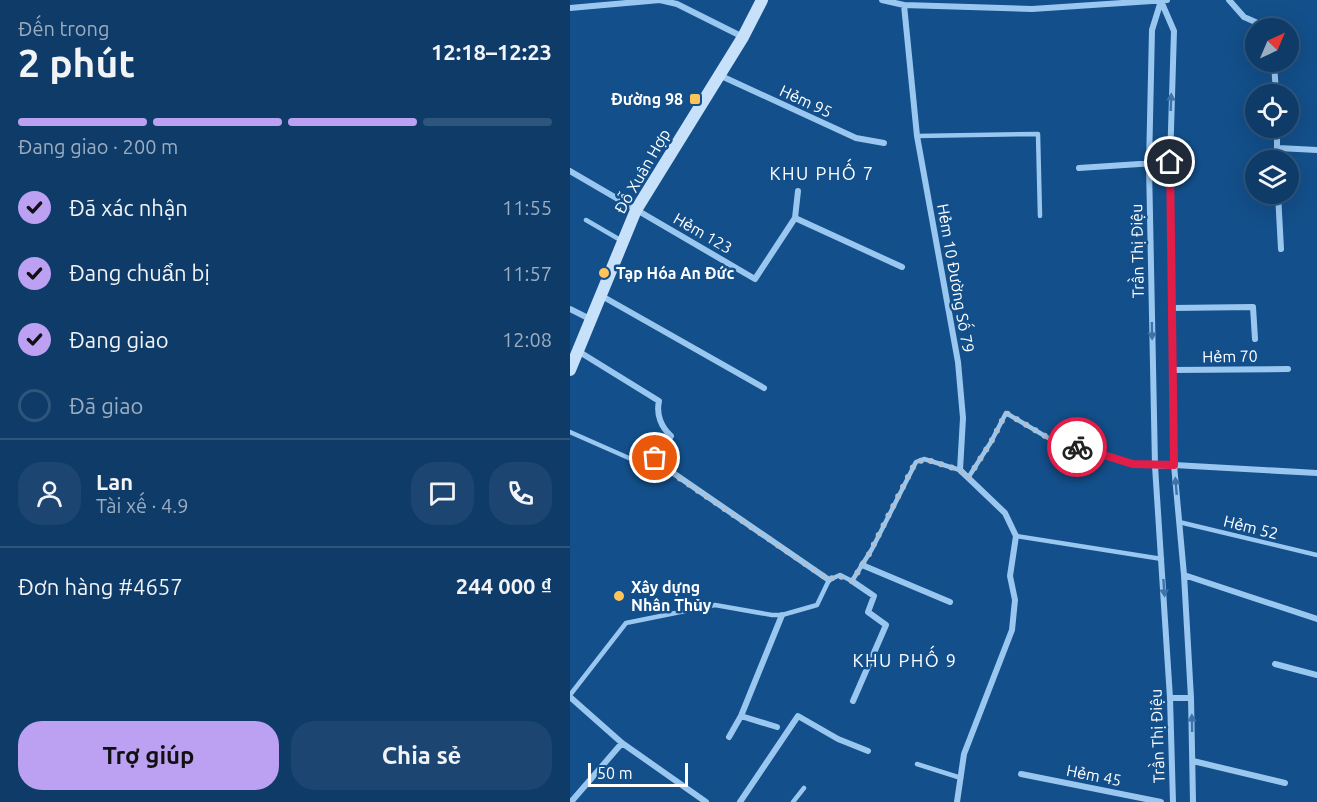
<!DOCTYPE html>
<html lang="vi">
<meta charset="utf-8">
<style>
:root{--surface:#0e3b68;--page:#1c4671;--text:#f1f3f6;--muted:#9badc0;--line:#2e557c;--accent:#bca0f2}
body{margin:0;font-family:Ubuntu,sans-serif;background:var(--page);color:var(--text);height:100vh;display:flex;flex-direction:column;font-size:22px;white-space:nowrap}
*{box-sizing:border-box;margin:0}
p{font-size:20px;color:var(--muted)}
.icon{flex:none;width:33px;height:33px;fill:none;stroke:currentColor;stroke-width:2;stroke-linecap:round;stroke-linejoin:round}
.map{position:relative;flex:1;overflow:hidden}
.sheet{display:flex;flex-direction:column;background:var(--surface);width:570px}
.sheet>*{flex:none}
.needle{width:39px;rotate:44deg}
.fabs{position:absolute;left:675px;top:18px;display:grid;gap:12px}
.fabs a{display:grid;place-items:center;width:54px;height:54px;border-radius:50%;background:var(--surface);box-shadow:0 6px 24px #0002,0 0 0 2px var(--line);font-size:30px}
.scale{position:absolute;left:18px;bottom:15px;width:100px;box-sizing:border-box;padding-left:6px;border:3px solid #fff;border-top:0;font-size:16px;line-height:21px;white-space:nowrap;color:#fff;-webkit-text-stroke:4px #134f8a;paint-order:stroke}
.pin{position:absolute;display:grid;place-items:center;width:51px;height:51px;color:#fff;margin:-26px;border:3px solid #fff;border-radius:50%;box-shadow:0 2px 6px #0007}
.courier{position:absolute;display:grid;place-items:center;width:60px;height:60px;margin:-30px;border:4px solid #e11d48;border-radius:50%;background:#fff;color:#222;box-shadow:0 2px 8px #0007}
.headline em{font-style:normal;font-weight:700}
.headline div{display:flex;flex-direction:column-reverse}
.headline{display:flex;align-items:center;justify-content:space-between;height:102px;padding:0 18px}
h1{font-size:39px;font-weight:700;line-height:45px}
.bar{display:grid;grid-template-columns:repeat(4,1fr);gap:9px 6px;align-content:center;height:72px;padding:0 18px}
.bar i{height:8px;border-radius:4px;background:var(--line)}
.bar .current{background:var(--accent)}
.bar p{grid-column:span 4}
.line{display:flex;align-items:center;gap:15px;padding:0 18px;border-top:2px solid var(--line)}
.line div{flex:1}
.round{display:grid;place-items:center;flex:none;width:63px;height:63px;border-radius:24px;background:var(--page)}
ol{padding:0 18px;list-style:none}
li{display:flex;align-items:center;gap:18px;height:66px}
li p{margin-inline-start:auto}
li .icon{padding:6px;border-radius:50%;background:var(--accent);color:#111;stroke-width:4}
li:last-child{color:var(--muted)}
li i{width:33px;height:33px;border:3px solid var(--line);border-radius:50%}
.cta{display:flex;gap:12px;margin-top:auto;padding:12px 18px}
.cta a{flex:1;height:69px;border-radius:24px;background:var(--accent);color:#111;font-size:24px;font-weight:700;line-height:69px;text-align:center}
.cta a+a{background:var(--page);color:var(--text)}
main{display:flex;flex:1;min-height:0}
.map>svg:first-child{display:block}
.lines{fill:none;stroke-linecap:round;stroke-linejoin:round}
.lane{stroke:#9ac7f0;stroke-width:4.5}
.street{stroke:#9ac7f0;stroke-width:6}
.secondary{stroke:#c8e1fb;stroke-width:12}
.oneway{fill:#3c73a9}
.done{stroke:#acc1d6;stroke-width:6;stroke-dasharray:0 10.8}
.route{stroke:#e11d48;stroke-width:8}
.poi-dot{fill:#ffc459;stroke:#134f8a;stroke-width:2}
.labels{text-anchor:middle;stroke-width:5;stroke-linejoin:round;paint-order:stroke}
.poi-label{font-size:16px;font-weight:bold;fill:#fff;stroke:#134f8a;text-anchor:start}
.street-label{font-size:16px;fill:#fff;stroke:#134f8a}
.neighbourhood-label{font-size:18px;letter-spacing:1.5px;fill:#fff;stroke:#134f8a}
</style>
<main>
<section class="sheet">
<div class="headline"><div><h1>2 phút</h1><p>Đến trong</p></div><em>12:18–12:23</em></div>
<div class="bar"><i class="current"></i><i class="current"></i><i class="current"></i><i></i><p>Đang giao · 200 m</p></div>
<ol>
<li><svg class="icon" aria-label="check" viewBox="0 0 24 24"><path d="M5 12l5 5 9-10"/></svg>Đã xác nhận<p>11:55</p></li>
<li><svg class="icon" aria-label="check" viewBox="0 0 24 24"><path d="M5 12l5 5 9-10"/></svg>Đang chuẩn bị<p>11:57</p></li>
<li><svg class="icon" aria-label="check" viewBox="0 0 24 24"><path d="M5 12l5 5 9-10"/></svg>Đang giao<p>12:08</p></li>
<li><i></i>Đã giao</li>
</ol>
<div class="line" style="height:108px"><a class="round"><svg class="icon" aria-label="person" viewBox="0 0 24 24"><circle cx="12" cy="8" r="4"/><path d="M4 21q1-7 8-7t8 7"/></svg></a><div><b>Lan</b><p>Tài xế · 4.9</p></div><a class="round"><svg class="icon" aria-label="chat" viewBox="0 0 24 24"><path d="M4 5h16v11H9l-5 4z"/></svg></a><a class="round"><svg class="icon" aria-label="phone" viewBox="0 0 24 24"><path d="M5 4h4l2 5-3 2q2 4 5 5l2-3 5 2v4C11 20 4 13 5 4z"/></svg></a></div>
<div class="line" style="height:78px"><div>Đơn hàng #4657</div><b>244 000 ₫</b></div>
<div class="cta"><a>Trợ giúp</a><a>Chia sẻ</a></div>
</section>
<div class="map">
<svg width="747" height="802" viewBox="0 0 747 802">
<rect width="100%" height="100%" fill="#134f8a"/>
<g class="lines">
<!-- lane -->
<path class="lane" d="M 347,136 L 468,134 L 470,216
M 16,220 L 52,241
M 0,432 L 86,470
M 398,478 L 421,442 L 436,413 L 480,439 L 563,464 L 585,466
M 609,522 L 747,555
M 446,536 L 592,559
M 0,695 L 56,623 L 145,605 L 202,615 L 212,615 L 247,605 L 259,580 L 270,575 L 282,581 L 302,549 L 346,462 L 354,459 L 390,470
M 347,764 L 391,778
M 223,802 L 234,788"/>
<!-- street -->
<path class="street" d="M 312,0 L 334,5 L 462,9 L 597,0
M 659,0 L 674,17 L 699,28
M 591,1 L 604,31 L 600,162 L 604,465 L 614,575 L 621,698 L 623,802
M 591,1 L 582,30 L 579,165 L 585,466 L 600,698 L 603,802
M 334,5 L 347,136 L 388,362 L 393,418 L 390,470 L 435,513 L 446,536 L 440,576 L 445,600 L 442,630 L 394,754 L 387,802
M 0,8 L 90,0 L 107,4 L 173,37
M 704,62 L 706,94
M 149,75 L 286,138 L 314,143
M 708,148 L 747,150
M 707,160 L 707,128
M 509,168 L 600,162
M 0,171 L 185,279 L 225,218 L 228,191
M 708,194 L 711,249
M 225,218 L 332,267
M 30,295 L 194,388
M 602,308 L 683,307 L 685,339
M 0,309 L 20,319
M 8,351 L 89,401 C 86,414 91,427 101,436 L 85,458 L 96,468 L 259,580
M 602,370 L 718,369
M 585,466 L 604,465 L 747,473
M 292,565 L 380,602
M 614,575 L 747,619
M 282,581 L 304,596 L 298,612 L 316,625 L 283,701
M 705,664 L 747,675
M 0,697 L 52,743 L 136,802
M 600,698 L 621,698
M 171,716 L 207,727
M 159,737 L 171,716 L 212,615
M 623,761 L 715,783
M 451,774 L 591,802
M 1,802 L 52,743
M 170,802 L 228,716 L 268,739 L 298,751"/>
<!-- secondary -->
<path class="secondary" d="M 0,370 L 66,210 L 173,37 L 192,0"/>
</g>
<!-- one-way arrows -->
<defs><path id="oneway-solid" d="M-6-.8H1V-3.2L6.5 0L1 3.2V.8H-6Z" transform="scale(1.5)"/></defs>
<g class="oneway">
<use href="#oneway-solid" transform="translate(601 102) rotate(-88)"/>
<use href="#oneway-solid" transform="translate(582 331) rotate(89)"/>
<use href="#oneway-solid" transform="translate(606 486) rotate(-95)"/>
<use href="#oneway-solid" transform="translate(594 588) rotate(86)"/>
<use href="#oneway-solid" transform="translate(622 723) rotate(-91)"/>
</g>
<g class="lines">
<!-- done -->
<path class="done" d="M 85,458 L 102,473 L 259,580 L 267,575 L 282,581 L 298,556 L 344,465 L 354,459 L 390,470 L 398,478 L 421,442 L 436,413 L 480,439 L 507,447"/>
<!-- route -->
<path class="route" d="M 507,447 L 563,464 L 604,465 L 600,162"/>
</g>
<!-- markers -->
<g class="poi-dot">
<rect x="119" y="93" width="12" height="12" rx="3"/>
<circle cx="34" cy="273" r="6"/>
<circle cx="49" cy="596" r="6"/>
</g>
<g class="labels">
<!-- poi labels -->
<g class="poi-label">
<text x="113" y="105" text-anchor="end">Đường 98</text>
<text x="46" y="279">Tạp Hóa An Đức</text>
<text x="61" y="593">Xây dựng<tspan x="61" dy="18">Nhân Thủy</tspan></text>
</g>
<!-- street labels -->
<g class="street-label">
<text transform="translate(236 101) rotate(25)" y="6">Hẻm 95</text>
<text transform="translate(72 171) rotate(-60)" y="6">Đỗ Xuân Hợp</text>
<text transform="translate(133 233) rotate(30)" y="6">Hẻm 123</text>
<text transform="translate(567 251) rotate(-91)" y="6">Trần Thị Điệu</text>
<text transform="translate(386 278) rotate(80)" y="6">Hẻm 10 Đường Số 79</text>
<text transform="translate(660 356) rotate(-1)" y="6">Hẻm 70</text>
<text transform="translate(681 527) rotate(14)" y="6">Hẻm 52</text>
<text transform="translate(587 736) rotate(-92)" y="6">Trần Thị Điệu</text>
<text transform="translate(524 775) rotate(11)" y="6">Hẻm 45</text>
</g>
<!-- neighbourhood labels -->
<g class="neighbourhood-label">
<text x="252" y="180">KHU PHỐ 7</text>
<text x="335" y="667">KHU PHỐ 9</text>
</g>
</g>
</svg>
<div class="fabs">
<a><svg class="needle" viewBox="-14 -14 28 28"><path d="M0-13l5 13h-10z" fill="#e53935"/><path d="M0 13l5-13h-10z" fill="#9badc0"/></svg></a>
<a><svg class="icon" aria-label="locate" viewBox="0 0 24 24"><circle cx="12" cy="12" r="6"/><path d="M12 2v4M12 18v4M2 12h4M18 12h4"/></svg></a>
<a><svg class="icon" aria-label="layers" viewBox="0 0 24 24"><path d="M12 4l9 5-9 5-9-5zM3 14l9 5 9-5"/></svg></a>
</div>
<div class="scale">50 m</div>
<div class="pin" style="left:85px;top:458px;background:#ea580c"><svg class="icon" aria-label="bag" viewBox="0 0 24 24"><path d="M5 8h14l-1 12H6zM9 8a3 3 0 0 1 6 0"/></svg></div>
<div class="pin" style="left:600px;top:162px;background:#1f2937"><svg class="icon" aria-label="home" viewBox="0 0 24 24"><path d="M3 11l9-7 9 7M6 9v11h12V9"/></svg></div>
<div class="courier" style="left:507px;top:447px"><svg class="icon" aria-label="bike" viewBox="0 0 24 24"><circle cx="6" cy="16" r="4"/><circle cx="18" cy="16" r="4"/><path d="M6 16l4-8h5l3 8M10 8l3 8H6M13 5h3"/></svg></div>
</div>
</main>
